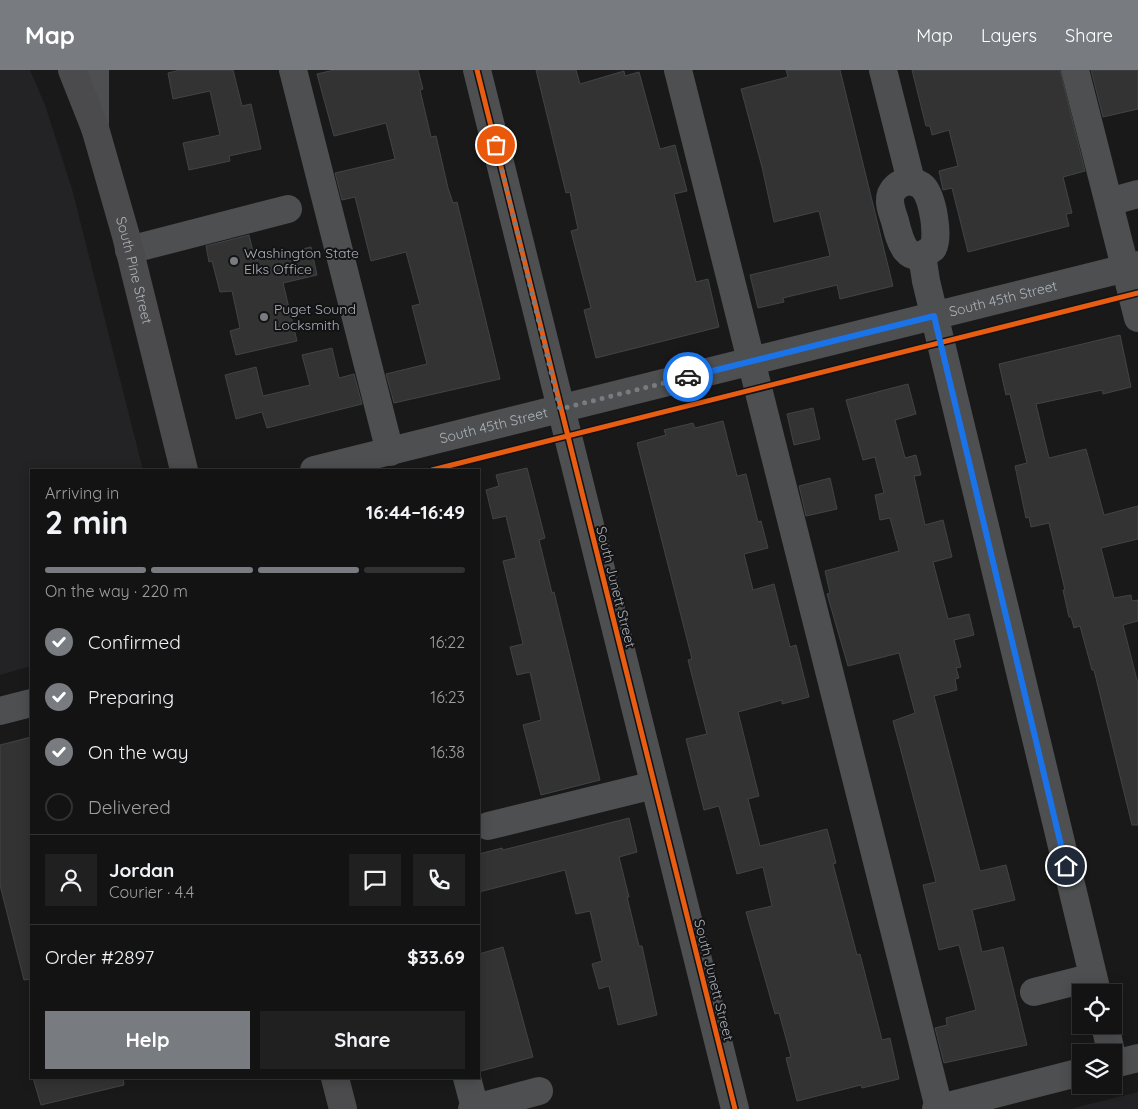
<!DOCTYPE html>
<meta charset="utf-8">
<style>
:root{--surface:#131313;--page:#202021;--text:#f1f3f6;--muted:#9d9ea0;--line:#323233;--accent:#787c80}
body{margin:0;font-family:Quicksand,sans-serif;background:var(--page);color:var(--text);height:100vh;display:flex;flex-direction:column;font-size:19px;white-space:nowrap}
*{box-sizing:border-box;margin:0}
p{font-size:16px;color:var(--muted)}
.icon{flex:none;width:28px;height:28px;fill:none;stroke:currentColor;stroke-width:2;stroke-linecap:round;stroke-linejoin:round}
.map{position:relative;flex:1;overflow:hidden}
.panel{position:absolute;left:30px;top:399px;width:450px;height:610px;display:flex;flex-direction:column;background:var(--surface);border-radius:0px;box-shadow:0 2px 12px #0003,0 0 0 1px var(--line)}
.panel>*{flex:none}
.buttons{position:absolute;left:1072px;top:914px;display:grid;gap:10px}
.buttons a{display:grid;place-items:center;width:50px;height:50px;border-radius:0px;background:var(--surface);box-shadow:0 2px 12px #0003,0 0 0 1px var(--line);font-size:25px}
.pin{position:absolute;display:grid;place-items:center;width:42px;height:42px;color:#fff;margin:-21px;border:2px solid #fff;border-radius:50%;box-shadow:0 1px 5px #0007}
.courier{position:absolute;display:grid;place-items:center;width:50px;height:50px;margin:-25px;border:4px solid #1a73e8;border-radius:50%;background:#fff;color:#222;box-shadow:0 1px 6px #0007}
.head em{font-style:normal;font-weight:700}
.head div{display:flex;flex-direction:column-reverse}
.head{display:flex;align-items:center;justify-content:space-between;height:85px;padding:0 15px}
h1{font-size:32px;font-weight:700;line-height:38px}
.bar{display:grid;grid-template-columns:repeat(4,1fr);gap:8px 5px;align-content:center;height:60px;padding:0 15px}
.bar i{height:6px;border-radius:4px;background:var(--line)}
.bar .active{background:var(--accent)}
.bar p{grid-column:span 4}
.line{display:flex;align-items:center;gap:12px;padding:0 15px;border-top:1px solid var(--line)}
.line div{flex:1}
.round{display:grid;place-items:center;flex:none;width:52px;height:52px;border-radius:0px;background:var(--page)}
ol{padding:0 15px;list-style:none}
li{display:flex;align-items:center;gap:15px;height:55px}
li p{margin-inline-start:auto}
li .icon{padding:5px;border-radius:50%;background:var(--accent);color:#fff;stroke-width:4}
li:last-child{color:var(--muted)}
li i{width:28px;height:28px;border:2px solid var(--line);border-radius:50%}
.button{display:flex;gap:10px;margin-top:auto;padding:10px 15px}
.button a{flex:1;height:58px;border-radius:0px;background:var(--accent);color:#fff;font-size:20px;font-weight:700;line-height:58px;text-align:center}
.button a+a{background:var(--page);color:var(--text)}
header{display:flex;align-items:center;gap:30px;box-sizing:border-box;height:70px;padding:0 25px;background:var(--accent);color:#fff}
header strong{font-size:24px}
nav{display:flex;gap:28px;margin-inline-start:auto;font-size:18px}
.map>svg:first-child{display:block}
.built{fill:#232325}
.building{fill:#333334;stroke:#414445}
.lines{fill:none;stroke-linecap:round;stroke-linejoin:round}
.minor{stroke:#4d4f51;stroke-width:28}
.major{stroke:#4b4b4d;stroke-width:28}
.cycleway-casing{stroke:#131315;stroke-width:8}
.cycleway{stroke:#e95d12;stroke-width:5}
.done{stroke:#787c80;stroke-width:5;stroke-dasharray:0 9}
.route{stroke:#1a73e8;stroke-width:6}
.poi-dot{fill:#787c80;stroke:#131315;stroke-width:2}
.labels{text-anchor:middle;stroke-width:4;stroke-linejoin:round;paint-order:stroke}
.poi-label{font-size:14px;fill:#abb2b8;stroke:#131315;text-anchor:start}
.street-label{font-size:14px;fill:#abb2b8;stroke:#131315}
</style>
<header>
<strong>Map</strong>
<nav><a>Map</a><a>Layers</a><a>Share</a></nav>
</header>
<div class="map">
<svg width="1138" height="1039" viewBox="0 0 1138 1039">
<rect width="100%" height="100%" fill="#191919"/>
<!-- built -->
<path class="built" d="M 0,0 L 30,0 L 45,35 L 72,119 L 143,400 L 31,400 L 31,596 L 0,605 Z
M 1138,1022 L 1138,1039 L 1070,1039 Z"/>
<!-- building -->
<path class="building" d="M 180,0 L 233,0 L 242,36 L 251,34 L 261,79 L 229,86 L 230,91 L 189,100 L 183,73 L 220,65 L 210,21 L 173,29 L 168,3 Z
M 334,0 L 418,0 L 423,19 L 420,20 L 431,67 L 436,66 L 448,118 L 453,133 L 457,132 L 500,309 L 394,333 L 386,304 L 427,294 L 412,236 L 420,234 L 406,182 L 371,191 L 355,127 L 342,130 L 335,103 L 395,89 L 386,53 L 334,66 L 317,4 Z
M 536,0 L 576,0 L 580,14 L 624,1 L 625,6 L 639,2 L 660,79 L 675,75 L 687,121 L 674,124 L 696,212 L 708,209 L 719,257 L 596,288 L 584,240 L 591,238 L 571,161 L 578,159 L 570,122 L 566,123 Z
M 786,0 L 840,0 L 893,216 L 840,229 L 837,215 L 783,228 L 784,232 L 758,238 L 750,205 L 830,186 L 819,141 L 774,152 L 762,97 L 741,19 L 788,7 Z
M 912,0 L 1060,0 L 1085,101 L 1063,107 L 1072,143 L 1066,144 L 1069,156 L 968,182 L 952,118 L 943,120 L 939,101 L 958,96 L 949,60 L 932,65 L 930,56 L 926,56 Z
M 1091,0 L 1138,0 L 1138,39 L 1103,47 Z
M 249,165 L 255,190 L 311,177 L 317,205 L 283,213 L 297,271 L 236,285 L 230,261 L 240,258 L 232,221 L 220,222 L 212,191 L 209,192 L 206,176 Z
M 1120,265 L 1131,317 L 1103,324 L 1102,320 L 1036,334 L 1049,388 L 1086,379 L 1104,445 L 1138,436 L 1138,469 L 1101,478 L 1114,528 L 1131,525 L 1132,531 L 1138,530 L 1138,551 L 1123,555 L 1138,614 L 1138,755 L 1132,755 L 1094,600 L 1092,600 L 1080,556 L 1074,558 L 1071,547 L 1069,547 L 1063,520 L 1065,520 L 1049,453 L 1031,457 L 1029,447 L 1026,448 L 1015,396 L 1027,393 L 1010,324 L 1006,325 L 999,294 Z
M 332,278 L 339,308 L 354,304 L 362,334 L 267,358 L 262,342 L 236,349 L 225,305 L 256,297 L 263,326 L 310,315 L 302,285 Z
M 908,314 L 916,344 L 895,350 L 905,388 L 916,385 L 921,405 L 914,406 L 925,455 L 943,450 L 952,487 L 933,492 L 948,549 L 969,544 L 974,565 L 954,570 L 961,597 L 956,598 L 959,608 L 955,609 L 957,620 L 934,626 L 980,801 L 1006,795 L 1015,830 L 972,840 L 982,882 L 1003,877 L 1027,975 L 944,993 L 935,958 L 947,955 L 946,948 L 976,940 L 959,875 L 939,880 L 923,815 L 936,812 L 893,651 L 915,643 L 899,583 L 848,596 L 827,524 L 830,523 L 825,501 L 899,481 L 890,448 L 880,450 L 875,425 L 884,423 L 875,387 L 863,390 L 846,330 Z
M 813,338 L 820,369 L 794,375 L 787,344 Z
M 723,351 L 737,406 L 746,404 L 758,452 L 761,451 L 768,478 L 744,484 L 753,520 L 774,514 L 790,577 L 796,575 L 809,627 L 782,634 L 782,630 L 738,642 L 759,726 L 748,729 L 760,776 L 827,759 L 836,793 L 833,794 L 857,885 L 860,884 L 882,970 L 890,968 L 899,1009 L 862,1018 L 861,1015 L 797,1031 L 786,988 L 791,987 L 779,943 L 775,944 L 746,842 L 772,836 L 763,797 L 737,804 L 719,736 L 704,740 L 686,669 L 707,664 L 688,590 L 692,589 L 637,373 L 666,365 L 664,360 L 693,353 L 695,358 Z
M 527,398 L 545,468 L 539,470 L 552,523 L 554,522 L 600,710 L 541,725 L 523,655 L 541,650 L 530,602 L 517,605 L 510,577 L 523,574 L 503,491 L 516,488 L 506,446 L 493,449 L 486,420 L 499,416 L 496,405 Z
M 830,408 L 837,439 L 806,446 L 799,416 Z
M 31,667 L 31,909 L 24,910 L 0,815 L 0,675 Z
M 629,748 L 637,782 L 619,787 L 629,827 L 627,827 L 639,876 L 642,876 L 657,945 L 618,955 L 609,916 L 599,919 L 592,894 L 602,891 L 590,841 L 576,844 L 565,800 L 479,822 L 479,784 L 502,778 L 503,780 Z
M 503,877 L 533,987 L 481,1001 L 479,998 L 479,884 Z
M 33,1008 L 123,1008 L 124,1015 L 41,1035 Z"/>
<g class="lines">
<!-- minor -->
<g class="minor">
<path d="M 95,0 L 95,58"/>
<path d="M 293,0 L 390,382"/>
<path d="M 477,0 L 735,1039"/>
<path d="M 678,0 L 939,1038"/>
<path d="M 883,0 L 911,111"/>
<path d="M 1075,0 L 1138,248"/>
<path d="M 909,111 C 914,112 919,113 923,117 C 933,128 939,166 933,178 C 907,199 900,172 895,151 C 892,142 888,133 891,124 C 895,116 900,113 909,111 Z"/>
<path d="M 1109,132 L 1138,124"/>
<path d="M 129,180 L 288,139"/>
<path d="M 922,185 L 926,211 L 1097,922"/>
<path id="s1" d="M 314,400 L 1138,195"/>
<path d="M 0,641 L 31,633"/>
<path d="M 488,756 L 654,715"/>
<path d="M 1034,922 L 1093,907"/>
<path d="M 1105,955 L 1111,982"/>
<path d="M 1114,994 L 1138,988"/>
<path d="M 467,1008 L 475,1038"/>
<path d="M 472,1039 L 539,1021"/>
<path d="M 936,1039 L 1081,1002"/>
</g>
<!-- major -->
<g class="major">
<path id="s2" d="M 72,0 L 95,58 L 126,166 L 184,400"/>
<path d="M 335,1008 L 343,1039"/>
</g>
<!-- cycleway casing -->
<g class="cycleway-casing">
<path id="cycleway" d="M 477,0 L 735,1039
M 432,400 L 1138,223"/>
</g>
<!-- cycleway -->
<use href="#cycleway" class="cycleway"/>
</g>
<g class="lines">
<!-- done -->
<path class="done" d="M 496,75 L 560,339 L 688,307"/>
<!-- route -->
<path class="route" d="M 688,307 L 934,246 L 1066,796"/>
</g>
<!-- markers -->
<g class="poi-dot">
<circle cx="234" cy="191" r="5"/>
<circle cx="264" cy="247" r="5"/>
</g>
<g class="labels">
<!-- poi labels -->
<g class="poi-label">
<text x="244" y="188">Washington State<tspan x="244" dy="16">Elks Office</tspan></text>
<text x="274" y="244">Puget Sound<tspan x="274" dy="16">Locksmith</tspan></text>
</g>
<!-- street labels -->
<g class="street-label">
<text dy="5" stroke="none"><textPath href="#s2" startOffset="210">South Pine Street</textPath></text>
<text dy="5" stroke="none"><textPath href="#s1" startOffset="710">South 45th Street</textPath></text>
<text dy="5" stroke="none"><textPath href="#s1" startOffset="185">South 45th Street</textPath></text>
<text transform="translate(616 517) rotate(76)" y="5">South Junett Street</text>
<text transform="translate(714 910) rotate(76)" y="5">South Junett Street</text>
</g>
</g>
</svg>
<div class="buttons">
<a><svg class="icon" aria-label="locate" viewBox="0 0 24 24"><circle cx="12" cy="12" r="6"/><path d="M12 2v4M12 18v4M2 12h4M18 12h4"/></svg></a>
<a><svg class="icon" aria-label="layers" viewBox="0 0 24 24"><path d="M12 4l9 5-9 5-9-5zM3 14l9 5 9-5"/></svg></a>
</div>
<div class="pin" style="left:496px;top:75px;background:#ea580c"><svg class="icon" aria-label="bag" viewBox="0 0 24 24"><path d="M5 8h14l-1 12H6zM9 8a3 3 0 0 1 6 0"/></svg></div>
<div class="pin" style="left:1066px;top:796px;background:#1f2937"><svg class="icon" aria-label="home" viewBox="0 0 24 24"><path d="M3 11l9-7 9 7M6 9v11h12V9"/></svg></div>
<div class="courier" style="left:688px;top:307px"><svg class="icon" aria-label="car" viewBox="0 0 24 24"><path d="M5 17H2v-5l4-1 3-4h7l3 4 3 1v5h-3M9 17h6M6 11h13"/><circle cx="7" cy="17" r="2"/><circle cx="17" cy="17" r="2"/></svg></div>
<section class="panel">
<div class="head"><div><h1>2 min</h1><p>Arriving in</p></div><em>16:44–16:49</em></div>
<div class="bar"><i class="active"></i><i class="active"></i><i class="active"></i><i></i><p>On the way · 220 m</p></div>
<ol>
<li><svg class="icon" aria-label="check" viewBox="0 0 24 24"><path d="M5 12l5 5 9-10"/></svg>Confirmed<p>16:22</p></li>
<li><svg class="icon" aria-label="check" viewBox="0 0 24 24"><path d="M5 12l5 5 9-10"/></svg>Preparing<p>16:23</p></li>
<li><svg class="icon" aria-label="check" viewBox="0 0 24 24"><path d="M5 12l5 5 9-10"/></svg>On the way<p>16:38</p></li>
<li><i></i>Delivered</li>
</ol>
<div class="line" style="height:90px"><a class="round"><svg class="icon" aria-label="person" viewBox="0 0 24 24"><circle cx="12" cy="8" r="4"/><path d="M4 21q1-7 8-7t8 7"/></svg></a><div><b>Jordan</b><p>Courier · 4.4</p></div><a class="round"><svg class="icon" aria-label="chat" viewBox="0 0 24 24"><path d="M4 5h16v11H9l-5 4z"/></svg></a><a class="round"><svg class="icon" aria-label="phone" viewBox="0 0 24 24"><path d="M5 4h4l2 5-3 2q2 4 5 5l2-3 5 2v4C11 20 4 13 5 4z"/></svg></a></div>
<div class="line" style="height:65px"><div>Order #2897</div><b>$33.69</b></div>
<div class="button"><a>Help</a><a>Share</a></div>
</section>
</div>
